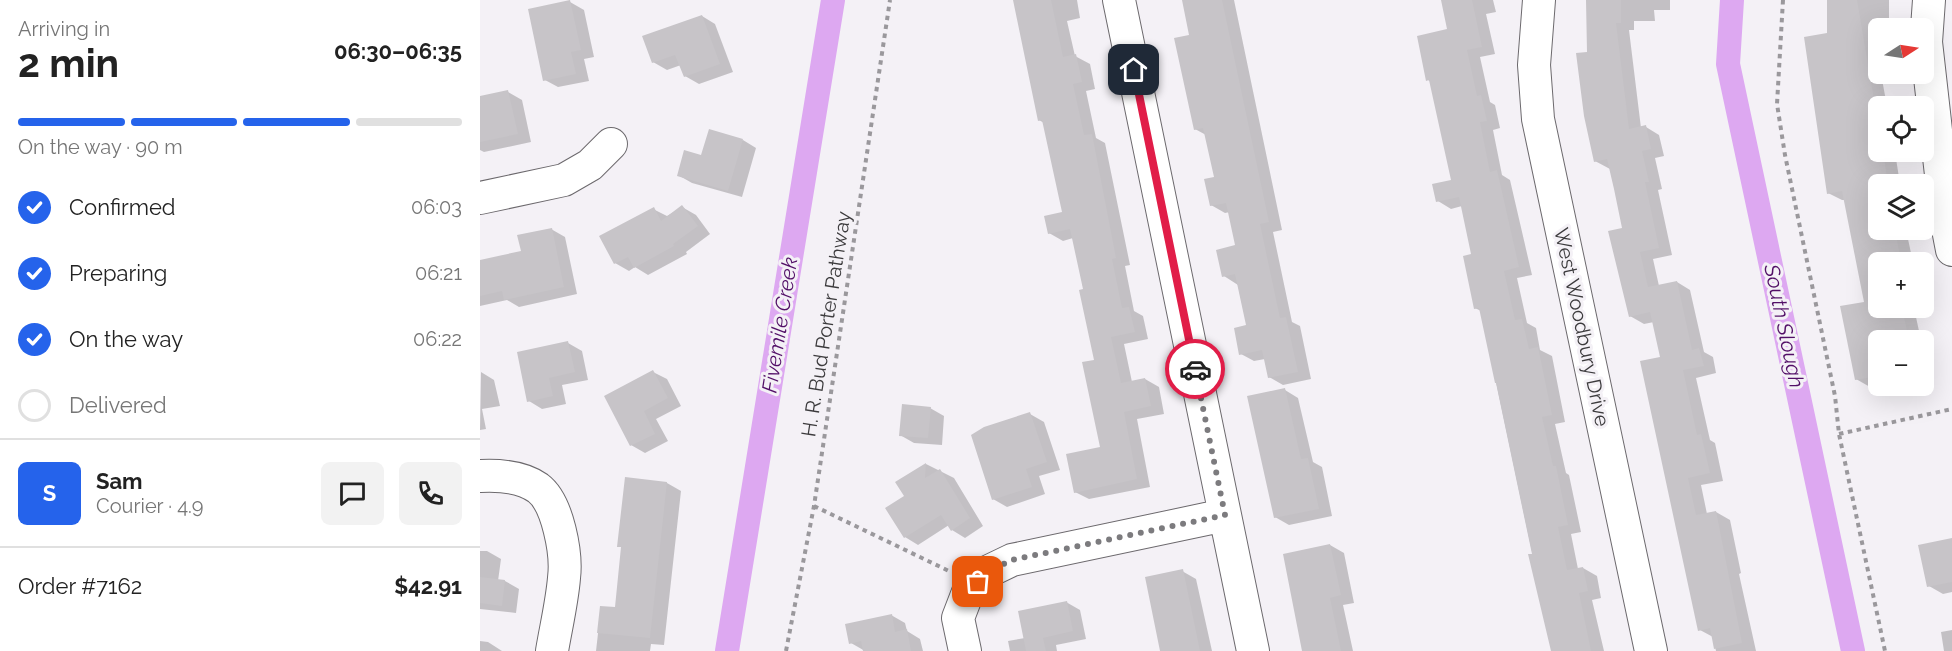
<!DOCTYPE html>
<meta charset="utf-8">
<style>
:root{--surface:#fff;--page:#f2f2f2;--text:#222;--muted:#767676;--line:#e0e0e0;--accent:#2563eb}
body{margin:0;font-family:Raleway,sans-serif;background:var(--page);color:var(--text);height:100vh;display:flex;flex-direction:column;font-size:22px;white-space:nowrap}
*{box-sizing:border-box;margin:0}
p{font-size:20px;color:var(--muted)}
.icon{flex:none;width:33px;height:33px;fill:none;stroke:currentColor;stroke-width:2;stroke-linecap:round;stroke-linejoin:round}
.map{position:relative;flex:1;overflow:hidden}
.sheet{display:flex;flex-direction:column;background:var(--surface);width:480px}
.sheet>*{flex:none}
.needle{width:39px;rotate:78deg}
.buttons{position:absolute;left:1388px;top:18px;display:grid;gap:12px}
.buttons a{display:grid;place-items:center;width:66px;height:66px;border-radius:9px;background:var(--surface);box-shadow:0 6px 24px #0002;font-size:30px}
.pin{position:absolute;display:grid;place-items:center;width:51px;height:51px;color:#fff;margin:-26px;border-radius:12px;box-shadow:0 3px 9px #0006}
.courier{position:absolute;display:grid;place-items:center;width:60px;height:60px;margin:-30px;border:4px solid #e11d48;border-radius:50%;background:#fff;color:#222;box-shadow:0 2px 8px #0007}
.head em{font-style:normal;font-weight:700}
.head div{display:flex;flex-direction:column-reverse}
.head{display:flex;align-items:center;justify-content:space-between;height:102px;padding:0 18px}
h1{font-size:39px;font-weight:700;line-height:45px}
.bar{display:grid;grid-template-columns:repeat(4,1fr);gap:9px 6px;align-content:center;height:72px;padding:0 18px}
.bar i{height:8px;border-radius:4px;background:var(--line)}
.bar .active{background:var(--accent)}
.bar p{grid-column:span 4}
.line{display:flex;align-items:center;gap:15px;padding:0 18px;border-top:2px solid var(--line)}
.line div{flex:1}
.round{display:grid;place-items:center;flex:none;width:63px;height:63px;border-radius:9px;background:var(--page)}
ol{padding:0 18px;list-style:none}
li{display:flex;align-items:center;gap:18px;height:66px}
li p{margin-inline-start:auto}
li .icon{padding:6px;border-radius:50%;background:var(--accent);color:#fff;stroke-width:4}
li:last-child{color:var(--muted)}
li i{width:33px;height:33px;border:3px solid var(--line);border-radius:50%}
main{display:flex;flex:1;min-height:0}
.map>svg:first-child{display:block}
.shadow{fill:#0003}
.lines{fill:none;stroke-linecap:round;stroke-linejoin:round}
.canal{stroke:#dda8f1;stroke-width:24}
.building{fill:#c7c4c8}
.minor-casing{stroke:#6c696d;stroke-width:34}
.path{stroke:#9a989c;stroke-width:4;stroke-dasharray:4.5 4.5;stroke-linecap:butt}
.minor{stroke:#fff;stroke-width:32}
.done{stroke:#7c7b7e;stroke-width:6;stroke-dasharray:0 10.8}
.route{stroke:#e11d48;stroke-width:8}
.labels{text-anchor:middle;stroke-width:6;stroke-linejoin:round;paint-order:stroke}
.street-label{font-size:20px;fill:#3c3b3d;stroke:#f4f1f6}
.water-label{font-size:21px;font-style:italic;fill:#520f67;stroke:#f4f1f6}
</style>
<main>
<section class="sheet">
<div class="head"><div><h1>2 min</h1><p>Arriving in</p></div><em>06:30–06:35</em></div>
<div class="bar"><i class="active"></i><i class="active"></i><i class="active"></i><i></i><p>On the way · 90 m</p></div>
<ol>
<li><svg class="icon" aria-label="check" viewBox="0 0 24 24"><path d="M5 12l5 5 9-10"/></svg>Confirmed<p>06:03</p></li>
<li><svg class="icon" aria-label="check" viewBox="0 0 24 24"><path d="M5 12l5 5 9-10"/></svg>Preparing<p>06:21</p></li>
<li><svg class="icon" aria-label="check" viewBox="0 0 24 24"><path d="M5 12l5 5 9-10"/></svg>On the way<p>06:22</p></li>
<li><i></i>Delivered</li>
</ol>
<div class="line" style="height:108px"><b class="round" style="background:var(--accent);color:#fff">S</b><div><b>Sam</b><p>Courier · 4.9</p></div><a class="round"><svg class="icon" aria-label="chat" viewBox="0 0 24 24"><path d="M4 5h16v11H9l-5 4z"/></svg></a><a class="round"><svg class="icon" aria-label="phone" viewBox="0 0 24 24"><path d="M5 4h4l2 5-3 2q2 4 5 5l2-3 5 2v4C11 20 4 13 5 4z"/></svg></a></div>
<div class="line" style="height:78px"><div>Order #7162</div><b>$42.91</b></div>
</section>
<div class="map">
<svg width="1472" height="651" viewBox="0 0 1472 651">
<rect width="100%" height="100%" fill="#f4f1f6"/>
<!-- shadow -->
<path class="shadow" d="M 535,0 L 597,0 L 600,18 L 587,21 L 595,56 L 610,64 L 615,89 L 606,91 L 616,138 L 625,143 L 650,265 L 645,266 L 654,311 L 663,316 L 668,339 L 644,344 L 652,382 L 665,379 L 679,387 L 684,414 L 657,419 L 670,487 L 609,499 L 595,492 L 622,448 L 616,361 L 604,291 L 593,238 L 583,241 L 569,233 L 584,213 L 564,123 L 559,120 Z
M 703,0 L 754,0 L 802,230 L 793,232 L 812,322 L 820,326 L 831,379 L 803,385 L 789,377 L 785,359 L 774,361 L 761,354 L 767,326 L 758,285 L 744,276 L 757,247 L 750,212 L 745,213 L 731,205 L 735,178 L 726,135 L 715,129 L 711,36 Z
M 963,0 L 1013,0 L 1016,12 L 1006,14 L 1015,54 L 1000,57 L 1010,102 L 1015,105 L 1020,128 L 1013,130 L 1022,175 L 1030,180 L 1052,275 L 1037,278 L 1047,323 L 1056,328 L 1060,350 L 1072,356 L 1085,422 L 1075,424 L 1086,473 L 1089,475 L 1101,532 L 1091,534 L 1098,569 L 1103,568 L 1117,576 L 1121,598 L 1112,600 L 1124,651 L 1073,651 L 1001,311 L 995,308 L 993,255 L 982,206 L 971,209 L 958,201 L 972,181 L 951,82 L 948,80 L 968,30 Z
M 1107,0 L 1190,0 L 1190,10 L 1174,10 L 1175,21 L 1154,21 L 1154,30 L 1149,30 L 1161,128 L 1166,127 L 1179,135 L 1184,156 L 1175,158 L 1182,189 L 1178,190 L 1192,255 L 1173,259 L 1179,286 L 1197,282 L 1210,290 L 1224,352 L 1233,357 L 1236,373 L 1216,378 L 1230,440 L 1235,443 L 1243,481 L 1221,485 L 1227,514 L 1236,512 L 1250,520 L 1261,573 L 1259,574 L 1276,651 L 1236,651 L 1233,637 L 1220,630 L 1182,358 L 1174,322 L 1164,324 L 1150,316 L 1144,229 L 1130,169 L 1115,161 L 1108,53 Z
M 1349,0 L 1409,0 L 1409,19 L 1392,19 L 1398,53 L 1398,74 L 1401,74 L 1407,106 L 1398,106 L 1398,152 L 1415,152 L 1420,184 L 1398,184 L 1398,230 L 1426,230 L 1433,262 L 1398,262 L 1398,308 L 1434,308 L 1441,340 L 1398,340 L 1399,386 L 1390,387 L 1376,379 L 1386,303 L 1365,200 L 1362,200 L 1348,193 Z
M 90,2 L 104,10 L 114,57 L 104,59 L 109,81 L 78,87 L 65,80 Z
M 222,16 L 235,24 L 253,72 L 219,84 L 205,76 L 201,65 L 187,70 L 173,62 Z
M 28,92 L 42,100 L 51,142 L 4,152 L 0,150 L 0,98 Z
M 263,140 L 276,148 L 262,197 L 212,183 L 198,175 L 222,157 Z
M 202,207 L 216,215 L 230,234 L 206,252 L 207,254 L 168,275 L 155,267 L 149,271 L 135,263 L 173,209 L 187,216 Z
M 71,229 L 85,237 L 97,294 L 39,307 L 27,300 L 0,306 L 0,261 L 42,252 Z
M 88,343 L 102,351 L 108,380 L 82,385 L 86,404 L 62,409 L 49,401 Z
M 1443,353 L 1448,376 L 1443,377 Z
M 1,372 L 14,380 L 20,406 L 2,409 L 6,429 L 0,430 Z
M 173,372 L 187,379 L 201,406 L 176,419 L 188,441 L 165,453 L 151,445 Z
M 805,390 L 818,398 L 833,462 L 842,467 L 852,516 L 809,525 L 795,517 Z
M 450,408 L 464,416 L 462,445 L 434,443 L 420,435 Z
M 550,414 L 564,422 L 580,470 L 559,476 L 565,494 L 527,507 L 513,499 Z
M 446,464 L 474,478 L 503,526 L 485,538 L 472,530 L 469,525 L 438,545 L 425,537 L 426,497 L 417,482 Z
M 147,479 L 187,483 L 201,491 L 184,645 L 171,644 L 170,651 L 116,651 L 121,607 L 136,609 L 143,548 L 139,546 Z
M 1472,539 L 1472,592 L 1463,594 L 1449,586 Z
M 850,545 L 864,553 L 874,603 L 863,605 L 873,651 L 824,651 Z
M 0,551 L 7,551 L 21,559 L 18,581 L 25,581 L 39,589 L 36,613 L 0,609 Z
M 702,571 L 716,579 L 732,651 L 682,651 Z
M 586,602 L 600,610 L 606,639 L 576,645 L 577,651 L 530,651 L 528,641 L 545,638 Z
M 411,615 L 425,623 L 427,631 L 440,639 L 443,651 L 385,651 L 371,643 Z
M 1472,630 L 1472,651 L 1464,651 L 1461,632 Z
M 0,641 L 8,642 L 22,651 L 0,651 Z"/>
<g class="lines">
<!-- canal -->
<path class="canal" d="M 1252,0 L 1248,64 L 1373,651
M 247,651 L 353,0"/>
</g>
<!-- building -->
<path class="building" d="M 90,0 L 101,50 L 91,52 L 96,74 L 63,81 L 48,9 Z
M 533,0 L 571,0 L 583,57 L 596,54 L 602,82 L 593,84 L 604,135 L 612,134 L 636,258 L 632,259 L 642,308 L 649,307 L 655,332 L 631,337 L 641,383 L 665,378 L 671,406 L 644,412 L 657,479 L 594,493 L 586,454 L 620,447 L 602,362 L 614,360 L 599,290 L 603,289 L 590,229 L 568,234 L 564,216 L 582,212 L 562,120 L 558,121 Z
M 702,0 L 742,0 L 789,222 L 780,224 L 800,318 L 806,317 L 818,372 L 788,378 L 782,350 L 759,355 L 754,328 L 766,325 L 755,274 L 742,277 L 736,250 L 755,245 L 746,203 L 730,206 L 724,179 L 734,177 L 723,128 L 714,130 L 694,38 L 709,35 Z
M 961,0 L 992,0 L 1002,47 L 987,50 L 997,96 L 1001,95 L 1007,121 L 1000,122 L 1010,172 L 1017,170 L 1039,267 L 1024,271 L 1035,320 L 1042,319 L 1049,349 L 1058,347 L 1072,415 L 1062,417 L 1073,466 L 1076,466 L 1088,525 L 1078,527 L 1087,570 L 1103,567 L 1108,591 L 1099,593 L 1111,651 L 1071,651 L 1048,554 L 1052,554 L 1016,383 L 1015,383 L 999,308 L 994,309 L 983,256 L 991,254 L 979,197 L 956,202 L 952,184 L 971,180 L 949,80 L 946,81 L 937,36 L 967,29 Z
M 1106,0 L 1141,0 L 1141,23 L 1136,23 L 1149,129 L 1166,125 L 1171,149 L 1162,151 L 1169,182 L 1165,182 L 1179,248 L 1160,252 L 1168,287 L 1197,281 L 1212,350 L 1219,348 L 1224,366 L 1203,370 L 1217,435 L 1221,434 L 1230,473 L 1208,478 L 1216,515 L 1236,511 L 1262,643 L 1234,649 L 1230,628 L 1218,631 L 1160,361 L 1180,357 L 1170,312 L 1149,317 L 1128,231 L 1142,228 L 1134,189 L 1127,159 L 1114,162 L 1104,116 L 1096,53 L 1107,52 Z
M 1347,0 L 1377,0 L 1398,123 L 1398,152 L 1403,152 L 1408,183 L 1398,184 L 1398,230 L 1415,230 L 1421,262 L 1398,262 L 1398,308 L 1422,308 L 1429,340 L 1398,340 L 1398,376 L 1375,380 L 1360,306 L 1384,302 L 1362,191 L 1347,194 L 1324,37 L 1347,33 Z
M 222,15 L 240,64 L 204,77 L 195,55 L 172,63 L 162,36 Z
M 28,90 L 38,134 L 0,142 L 0,96 Z
M 229,129 L 263,139 L 248,191 L 197,176 L 204,150 L 221,155 Z
M 202,205 L 218,226 L 193,244 L 194,246 L 154,268 L 148,257 L 134,264 L 119,236 L 174,207 L 181,221 Z
M 72,228 L 84,287 L 24,300 L 22,291 L 0,296 L 0,260 L 41,251 L 37,235 Z
M 88,341 L 95,372 L 69,378 L 73,396 L 47,402 L 37,352 Z
M 173,370 L 188,398 L 164,411 L 175,434 L 150,446 L 124,396 Z
M 805,388 L 821,459 L 828,458 L 839,509 L 794,518 L 767,396 Z
M 422,404 L 451,407 L 448,438 L 419,436 Z
M 550,412 L 567,462 L 546,469 L 552,487 L 512,500 L 491,435 L 504,427 Z
M 446,463 L 445,478 L 460,469 L 490,518 L 471,531 L 461,515 L 424,538 L 405,508 L 424,496 L 415,482 Z
M 145,477 L 187,482 L 170,638 L 117,633 L 120,606 L 135,607 L 141,547 L 137,547 Z
M 1472,538 L 1472,582 L 1447,587 L 1438,545 Z
M 850,544 L 861,595 L 850,598 L 861,651 L 822,651 L 803,554 Z
M 703,569 L 720,651 L 680,651 L 665,577 Z
M 0,577 L 25,580 L 22,606 L 0,603 Z
M 587,601 L 593,631 L 563,638 L 566,651 L 546,651 L 538,611 Z
M 412,614 L 415,632 L 427,629 L 431,651 L 383,651 L 381,641 L 369,644 L 365,624 Z"/>
<g class="lines">
<!-- minor casing -->
<g class="minor-casing">
<path id="minor" d="M 639,0 L 773,651
M 1059,0 L 1054,65 L 1058,119 L 1171,651
M 1449,0 L 1446,42 L 1466,219 L 1472,250
M 0,198 L 84,180 L 110,165 L 131,144
M 0,476 C 19,475 41,476 58,488 C 78,503 87,554 84,578 C 82,602 76,627 72,651
M 485,651 L 478,618 L 488,592 L 507,572 L 532,560 L 745,515"/>
</g>
<!-- path -->
<path class="path" d="M 1303,0 L 1297,104 L 1305,155 L 1355,396 L 1359,434 L 1405,651
M 1359,434 L 1472,409
M 334,506 L 471,572
M 306,651 L 334,506 L 410,0"/>
<!-- minor -->
<use href="#minor" class="minor"/>
</g>
<g class="lines">
<!-- done -->
<path class="done" d="M 498,582 L 507,572 L 532,560 L 745,515 L 715,369"/>
<!-- route -->
<path class="route" d="M 654,70 L 715,369"/>
</g>
<g class="labels">
<!-- street labels -->
<g class="street-label">
<text transform="translate(346 324) rotate(-81)" y="7">H. R. Bud Porter Pathway</text>
<text transform="translate(1102 327) rotate(78)" y="7">West Woodbury Drive</text>
</g>
<!-- water labels -->
<g class="water-label">
<text transform="translate(300 325) rotate(-81)" y="7">Fivemile Creek</text>
<text transform="translate(1304 326) rotate(78)" y="7">South Slough</text>
</g>
</g>
</svg>
<div class="buttons">
<a><svg class="needle" viewBox="-14 -14 28 28"><path d="M0-13l5 13h-10z" fill="#e53935"/><path d="M0 13l5-13h-10z" fill="#767676"/></svg></a>
<a><svg class="icon" aria-label="locate" viewBox="0 0 24 24"><circle cx="12" cy="12" r="6"/><path d="M12 2v4M12 18v4M2 12h4M18 12h4"/></svg></a>
<a><svg class="icon" aria-label="layers" viewBox="0 0 24 24"><path d="M12 4l9 5-9 5-9-5zM3 14l9 5 9-5"/></svg></a>
<a>+</a>
<a>−</a>
</div>
<div class="pin" style="left:498px;top:582px;background:#ea580c"><svg class="icon" aria-label="bag" viewBox="0 0 24 24"><path d="M5 8h14l-1 12H6zM9 8a3 3 0 0 1 6 0"/></svg></div>
<div class="pin" style="left:654px;top:70px;background:#1f2937"><svg class="icon" aria-label="home" viewBox="0 0 24 24"><path d="M3 11l9-7 9 7M6 9v11h12V9"/></svg></div>
<div class="courier" style="left:715px;top:369px"><svg class="icon" aria-label="car" viewBox="0 0 24 24"><path d="M5 17H2v-5l4-1 3-4h7l3 4 3 1v5h-3M9 17h6M6 11h13"/><circle cx="7" cy="17" r="2"/><circle cx="17" cy="17" r="2"/></svg></div>
</div>
</main>
